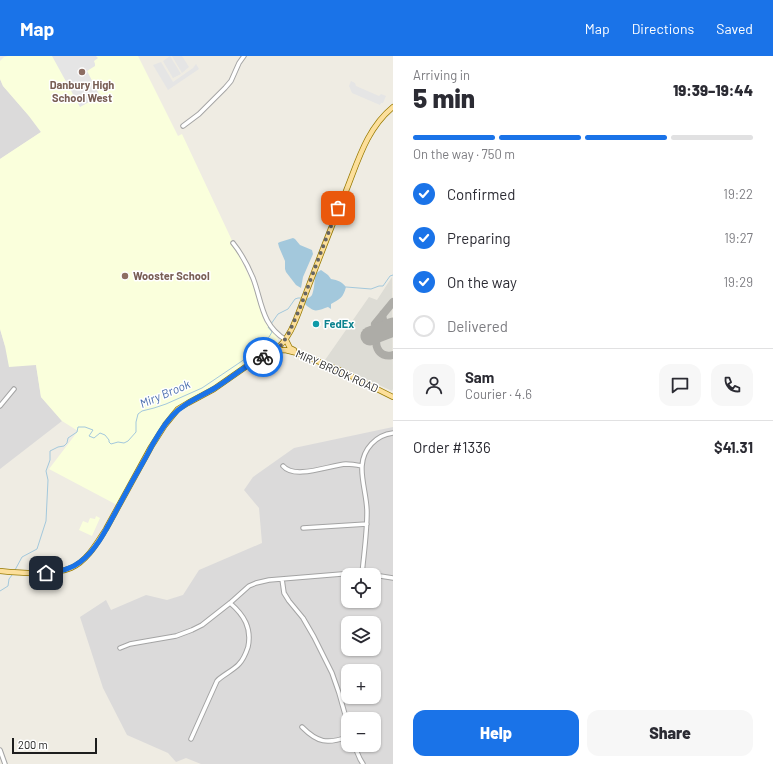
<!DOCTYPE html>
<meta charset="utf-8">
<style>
:root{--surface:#fff;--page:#f7f7f7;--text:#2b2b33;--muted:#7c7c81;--line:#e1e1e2;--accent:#1a73e8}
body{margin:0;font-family:Barlow,sans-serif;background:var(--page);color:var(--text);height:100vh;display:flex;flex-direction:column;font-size:15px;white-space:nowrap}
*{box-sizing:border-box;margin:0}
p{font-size:13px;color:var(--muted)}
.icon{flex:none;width:22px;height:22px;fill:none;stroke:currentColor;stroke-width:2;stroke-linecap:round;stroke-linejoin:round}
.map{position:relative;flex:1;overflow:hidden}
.details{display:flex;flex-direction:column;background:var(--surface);width:380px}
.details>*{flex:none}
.fabs{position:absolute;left:341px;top:512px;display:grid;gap:8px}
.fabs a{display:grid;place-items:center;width:40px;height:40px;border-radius:8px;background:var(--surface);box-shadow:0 1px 3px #0004;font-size:20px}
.scale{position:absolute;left:12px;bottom:10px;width:85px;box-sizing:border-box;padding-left:4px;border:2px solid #1d1d1d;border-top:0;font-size:11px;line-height:14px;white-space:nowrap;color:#1d1d1d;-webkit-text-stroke:3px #fff;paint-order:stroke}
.pin{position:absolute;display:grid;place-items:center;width:34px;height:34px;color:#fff;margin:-17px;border-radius:8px;box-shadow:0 2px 6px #0006}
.courier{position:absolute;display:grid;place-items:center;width:40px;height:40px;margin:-20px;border:3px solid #1a73e8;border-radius:50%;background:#fff;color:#222;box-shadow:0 1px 5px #0007}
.summary em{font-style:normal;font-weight:800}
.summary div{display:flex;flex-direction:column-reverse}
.summary{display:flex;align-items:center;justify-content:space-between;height:68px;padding:0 20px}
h1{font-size:26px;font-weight:800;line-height:30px}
.bar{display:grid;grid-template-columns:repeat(4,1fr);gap:6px 4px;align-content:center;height:48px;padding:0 20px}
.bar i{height:5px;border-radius:3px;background:var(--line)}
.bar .selected{background:var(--accent)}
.bar p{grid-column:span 4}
.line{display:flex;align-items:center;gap:10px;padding:0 20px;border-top:1px solid var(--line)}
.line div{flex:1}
.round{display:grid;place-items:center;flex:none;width:42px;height:42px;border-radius:12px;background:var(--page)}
ol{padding:0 20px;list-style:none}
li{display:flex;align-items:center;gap:12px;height:44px}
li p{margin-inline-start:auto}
li .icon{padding:4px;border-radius:50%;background:var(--accent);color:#fff;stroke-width:4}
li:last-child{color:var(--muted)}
li i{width:22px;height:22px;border:2px solid var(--line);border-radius:50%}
.action{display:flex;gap:8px;margin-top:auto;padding:8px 20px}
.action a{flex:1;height:46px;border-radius:12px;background:var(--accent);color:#fff;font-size:16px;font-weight:800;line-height:46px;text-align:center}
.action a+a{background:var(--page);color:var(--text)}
header{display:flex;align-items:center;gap:24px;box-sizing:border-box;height:56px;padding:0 20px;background:var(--accent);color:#fff}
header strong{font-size:19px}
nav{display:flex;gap:22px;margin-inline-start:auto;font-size:14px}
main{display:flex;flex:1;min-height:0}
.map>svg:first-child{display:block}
.residential{fill:#dbdada;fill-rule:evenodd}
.education{fill:#faffdc}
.airport{fill:#dddcd5}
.parking{fill:#e5e5e5}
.water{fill:#a3c8dc}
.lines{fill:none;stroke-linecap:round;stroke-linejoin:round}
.stream{stroke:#a3c8dc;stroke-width:1}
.taxiway{stroke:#adaca7;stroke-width:8}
.runway{stroke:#adaca7;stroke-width:19}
.minor-casing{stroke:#a4a4a4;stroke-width:5.5}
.major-casing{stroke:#977900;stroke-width:6}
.minor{stroke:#fff;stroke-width:3.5}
.major{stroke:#fcdf9b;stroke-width:4.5}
.done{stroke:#666562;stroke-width:4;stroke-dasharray:0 7.2}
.route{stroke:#1a73e8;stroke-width:5}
.education-dot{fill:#8d6e63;stroke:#fff;stroke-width:1.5}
.culture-dot{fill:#0f9aa8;stroke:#fff;stroke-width:1.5}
.labels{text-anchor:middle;stroke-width:3;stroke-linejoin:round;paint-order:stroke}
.education-label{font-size:11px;font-weight:bold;fill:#785e54;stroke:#fff}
.culture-label{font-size:11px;font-weight:bold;fill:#0d838f;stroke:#fff;text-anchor:start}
.street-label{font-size:11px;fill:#1d1d1d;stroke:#fff}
.water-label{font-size:12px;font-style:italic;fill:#4a6ead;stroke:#fff}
</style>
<header>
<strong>Map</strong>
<nav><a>Map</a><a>Directions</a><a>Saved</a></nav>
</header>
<main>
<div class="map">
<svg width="393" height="708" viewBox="0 0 393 708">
<rect width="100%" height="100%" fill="#efece3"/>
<!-- residential -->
<path class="residential" d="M 0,23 L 3,30 L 29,60 L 41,76 L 0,103 Z
M 0,273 L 5,290 L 36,309 L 41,341 L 62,365 L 0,413 Z
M 393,371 L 393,708 L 201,708 L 186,702 L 176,706 L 168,697 L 127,679 L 103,632 L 80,561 L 106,544 L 111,554 L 146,539 L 167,544 L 183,539 L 199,514 L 262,487 L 259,452 L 244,434 L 253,421 L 294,392 ZM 348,519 L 374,519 L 374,545 L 348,545 ZM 348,567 L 374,567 L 374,593 L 348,593 ZM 348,615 L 374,615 L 374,641 L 348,641 ZM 348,663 L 374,663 L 374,689 L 348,689 Z"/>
<!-- education -->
<path class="education" d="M 8,0 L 138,0 L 178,80 L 182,78 L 236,193 L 252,227 L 264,265 L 278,283 L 278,287 L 275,290 L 257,299 L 210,332 L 187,345 L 179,350 L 171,358 L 164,367 L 117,449 L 49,413 L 78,375 L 62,365 L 41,341 L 36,309 L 9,311 L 5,290 L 0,273 L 0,103 L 41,76 L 29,60 L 3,30 L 0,23 L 0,5 L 4,1 Z
M 96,460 L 100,462 L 92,480 L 79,474 L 83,465 L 88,467 L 90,462 L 95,463 Z"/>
<!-- airport -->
<path class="airport" d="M 392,221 L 393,333 L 392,335 L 325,304 L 369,241 L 377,244 Z"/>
<!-- parking -->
<path class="parking" d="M 52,0 L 96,0 L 98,2 L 94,5 L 95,8 L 95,10 L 87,15 L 100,40 L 80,51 Z
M 170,0 L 181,18 L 173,22 L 163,5 Z
M 172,0 L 182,0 L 189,11 L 182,17 Z
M 161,6 L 173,26 L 193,12 L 196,8 L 199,13 L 168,34 L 153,9 Z
M 351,25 L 355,27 L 356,30 L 379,40 L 381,38 L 386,40 L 383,47 L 381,47 L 380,49 L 352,37 L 349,30 Z"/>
<!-- water -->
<path class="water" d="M 293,182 L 295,183 L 300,189 L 312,194 L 313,198 L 303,221 L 301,232 L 296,229 L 286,216 L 285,213 L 285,205 L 279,191 L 278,187 L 280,186 Z
M 321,214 L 328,219 L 331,223 C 338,224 342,226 346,231 C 343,242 340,243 331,248 L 331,253 L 328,251 C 322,253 315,257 310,252 C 308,251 306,249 304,247 L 306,243 C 308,242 311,241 312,239 C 314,234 315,223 315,218 Z"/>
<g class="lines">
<!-- stream -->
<path class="stream" d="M 346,231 L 371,233 L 379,230 L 383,230 L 390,220 L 393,219
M 271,268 L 278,258 L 288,253 L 295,243 L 298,242 L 301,242
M 15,514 L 22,501 L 37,493 L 46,465 L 48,424 L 46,415 L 50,404 L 50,395 L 58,391 L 64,390 L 67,387 L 68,382 L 77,376 L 78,371 L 85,371 L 93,374 L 89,380 L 94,382 L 100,377 L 105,379 L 109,384 L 109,386 L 111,388 L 118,386 L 124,387 L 128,385 L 136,376 L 136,366 L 138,358 L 142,355 L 154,352 L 166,348 L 202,332 L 242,305 L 269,281 L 272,276 L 268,271 L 269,271
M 0,535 L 8,530 L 9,523 L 12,519"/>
<!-- taxiway -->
<path class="taxiway" d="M 383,258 C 381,265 386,270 393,270
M 375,268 L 393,246
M 381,276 C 371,286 378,303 393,299"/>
<!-- runway -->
<path class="runway" d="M 370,280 L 393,271"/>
<!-- minor casing -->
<g class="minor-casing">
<path id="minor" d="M 183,70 L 199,58 L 225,32 L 231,25 L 239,7 L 244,0
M 233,187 C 241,197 248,210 253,222 C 262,245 261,269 286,284
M 0,350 L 14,333
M 283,410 C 295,424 330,409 346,408 C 351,408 357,409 362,410
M 303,472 L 367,468
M 362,518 C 364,497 367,477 367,456 C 367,441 361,424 362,410 C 363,393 376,379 393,377
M 374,519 L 393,522
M 282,523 L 284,537 L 289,545 L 303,562 L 314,581 L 332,617 L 339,637 L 348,669
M 120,592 L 130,588 L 147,585 L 176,580 L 192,574 L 202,569 L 230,547 L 249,530 L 256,527 L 269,524 L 354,517 L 371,519
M 302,671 C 318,687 327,688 348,681
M 191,683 L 217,625 C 221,620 234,614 239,608 C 244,603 246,597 248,591 C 252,572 244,559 230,547
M 354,689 L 360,703 L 363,708
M 0,694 L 5,708"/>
</g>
<!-- major casing -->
<g class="major-casing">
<path id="major" d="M 286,284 L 290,292 L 294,294
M 274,295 C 292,282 298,257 306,237 C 319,203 332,169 346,135 C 358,105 367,72 393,51
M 0,515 C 19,517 53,520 71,512 C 87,505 97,487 106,473 L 151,391 L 165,369 L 178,353 L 188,347 L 214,333 L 254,305 L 274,295 L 285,294 L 297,297 L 337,313 L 393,341"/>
</g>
<!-- minor -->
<use href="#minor" class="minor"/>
<!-- major -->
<use href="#major" class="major"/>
</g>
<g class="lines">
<!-- done -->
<path class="done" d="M 263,301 L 279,292 L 288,279 L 300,252 L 321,196 L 338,152"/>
<!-- route -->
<path class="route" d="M 46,517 C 58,516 70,514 80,506 C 96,494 106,474 115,457 C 125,438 135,420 146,401 C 153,387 161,372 172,360 C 184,347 200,341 215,332 C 231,322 246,309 263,301"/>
</g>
<!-- markers -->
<g class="education-dot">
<circle cx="82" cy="16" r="4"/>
<circle cx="125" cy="220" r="4"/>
</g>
<circle class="culture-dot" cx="316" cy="268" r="4"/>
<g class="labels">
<!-- education labels -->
<g class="education-label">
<text x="82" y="33">Danbury High<tspan x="82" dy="13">School West</tspan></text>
<text x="133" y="224" text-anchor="start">Wooster School</text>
</g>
<!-- culture labels -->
<g class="culture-label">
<text x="324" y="272">FedEx</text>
</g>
<!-- street labels -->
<g class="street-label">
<text transform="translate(337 315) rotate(24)" y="4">MIRY BROOK ROAD</text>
</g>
<!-- water labels -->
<g class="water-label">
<text transform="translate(165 338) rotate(-23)" y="4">Miry Brook</text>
</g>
</g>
</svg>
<div class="fabs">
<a><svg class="icon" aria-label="locate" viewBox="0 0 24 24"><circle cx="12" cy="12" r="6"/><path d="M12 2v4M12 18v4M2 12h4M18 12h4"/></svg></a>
<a><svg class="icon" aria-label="layers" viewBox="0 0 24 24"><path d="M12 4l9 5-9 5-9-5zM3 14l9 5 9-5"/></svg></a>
<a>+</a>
<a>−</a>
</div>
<div class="scale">200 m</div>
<div class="pin" style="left:338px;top:152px;background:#ea580c"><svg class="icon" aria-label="bag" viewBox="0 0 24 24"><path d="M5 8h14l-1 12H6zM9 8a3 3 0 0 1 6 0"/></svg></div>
<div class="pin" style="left:46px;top:517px;background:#1f2937"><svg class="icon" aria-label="home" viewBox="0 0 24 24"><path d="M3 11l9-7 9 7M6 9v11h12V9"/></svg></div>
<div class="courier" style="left:263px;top:301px"><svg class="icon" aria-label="bike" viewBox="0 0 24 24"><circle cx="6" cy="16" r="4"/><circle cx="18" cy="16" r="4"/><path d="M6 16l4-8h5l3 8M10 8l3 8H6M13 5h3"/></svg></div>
</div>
<section class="details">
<div class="summary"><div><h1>5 min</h1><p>Arriving in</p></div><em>19:39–19:44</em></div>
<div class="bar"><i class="selected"></i><i class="selected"></i><i class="selected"></i><i></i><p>On the way · 750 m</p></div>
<ol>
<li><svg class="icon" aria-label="check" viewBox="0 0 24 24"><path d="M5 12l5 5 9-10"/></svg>Confirmed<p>19:22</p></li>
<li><svg class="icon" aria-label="check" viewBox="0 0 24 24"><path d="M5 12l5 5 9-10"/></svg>Preparing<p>19:27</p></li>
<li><svg class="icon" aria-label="check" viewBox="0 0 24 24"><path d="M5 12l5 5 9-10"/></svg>On the way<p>19:29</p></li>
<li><i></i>Delivered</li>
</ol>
<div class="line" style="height:72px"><a class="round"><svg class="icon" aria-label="person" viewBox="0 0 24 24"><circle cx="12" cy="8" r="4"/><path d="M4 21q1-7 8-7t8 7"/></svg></a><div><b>Sam</b><p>Courier · 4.6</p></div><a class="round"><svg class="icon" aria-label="chat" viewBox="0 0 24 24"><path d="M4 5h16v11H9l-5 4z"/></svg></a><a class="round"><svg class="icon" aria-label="phone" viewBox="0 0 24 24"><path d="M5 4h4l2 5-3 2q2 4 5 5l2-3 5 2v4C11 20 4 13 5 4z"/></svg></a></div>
<div class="line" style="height:52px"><div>Order #1336</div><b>$41.31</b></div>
<div class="action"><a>Help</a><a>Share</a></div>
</section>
</main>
